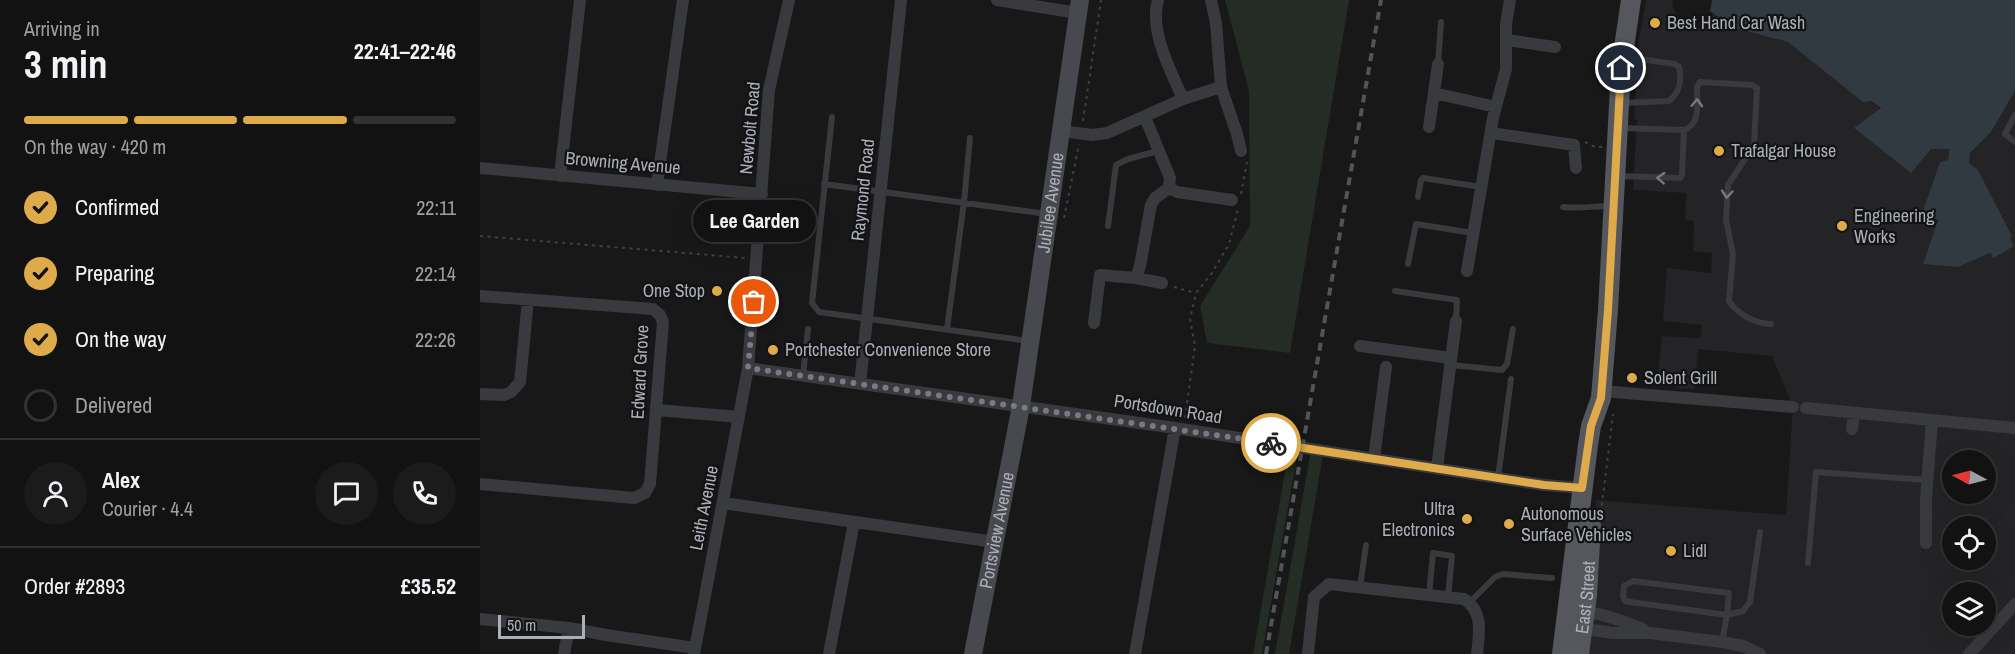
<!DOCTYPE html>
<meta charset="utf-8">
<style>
:root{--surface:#121213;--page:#1b1b1c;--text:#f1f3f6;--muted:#9c9ea0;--line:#313233;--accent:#dfab4a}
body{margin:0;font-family:"Archivo Narrow",sans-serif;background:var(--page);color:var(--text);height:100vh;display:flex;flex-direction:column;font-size:22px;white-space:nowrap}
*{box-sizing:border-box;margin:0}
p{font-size:20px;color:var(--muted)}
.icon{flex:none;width:33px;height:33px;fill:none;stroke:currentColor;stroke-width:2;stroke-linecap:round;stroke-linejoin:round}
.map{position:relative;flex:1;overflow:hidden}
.drawer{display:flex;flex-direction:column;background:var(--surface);width:480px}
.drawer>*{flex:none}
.needle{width:39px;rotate:277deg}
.buttons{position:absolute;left:1462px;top:450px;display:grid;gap:12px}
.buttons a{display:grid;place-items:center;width:54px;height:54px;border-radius:50%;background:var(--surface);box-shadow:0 6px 24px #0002,0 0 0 2px var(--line);font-size:30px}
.scale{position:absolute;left:18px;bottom:15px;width:87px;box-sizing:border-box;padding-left:6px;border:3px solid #abafb8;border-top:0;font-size:16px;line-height:21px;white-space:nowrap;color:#abafb8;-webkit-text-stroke:4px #131314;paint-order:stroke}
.pin{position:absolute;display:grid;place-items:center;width:51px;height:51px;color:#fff;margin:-26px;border:3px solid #fff;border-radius:50%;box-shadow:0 2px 6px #0007}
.courier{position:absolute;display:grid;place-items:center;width:60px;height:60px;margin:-30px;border:4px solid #dfab4a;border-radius:50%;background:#fff;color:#222;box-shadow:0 2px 8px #0007}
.bubble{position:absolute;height:42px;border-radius:21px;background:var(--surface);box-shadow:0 6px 24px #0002,0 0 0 2px var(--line);font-size:20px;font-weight:700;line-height:42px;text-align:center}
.headline em{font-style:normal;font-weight:700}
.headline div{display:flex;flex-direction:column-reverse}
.headline{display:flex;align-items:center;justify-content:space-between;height:102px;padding:0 24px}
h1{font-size:39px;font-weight:700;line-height:45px}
.bar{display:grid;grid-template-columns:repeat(4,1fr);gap:9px 6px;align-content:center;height:72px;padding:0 24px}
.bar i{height:8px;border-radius:4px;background:var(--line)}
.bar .selected{background:var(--accent)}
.bar p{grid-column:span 4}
.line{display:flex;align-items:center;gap:15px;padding:0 24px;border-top:2px solid var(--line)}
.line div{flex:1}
.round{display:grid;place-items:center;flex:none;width:63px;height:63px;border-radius:32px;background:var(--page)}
ol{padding:0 24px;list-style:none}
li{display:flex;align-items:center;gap:18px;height:66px}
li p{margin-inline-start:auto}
li .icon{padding:6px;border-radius:50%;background:var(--accent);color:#111;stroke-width:4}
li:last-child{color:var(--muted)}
li i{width:33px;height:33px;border:3px solid var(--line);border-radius:50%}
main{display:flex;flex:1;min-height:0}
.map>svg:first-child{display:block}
.built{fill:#242426;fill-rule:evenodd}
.green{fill:#242c25}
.water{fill:#323a41}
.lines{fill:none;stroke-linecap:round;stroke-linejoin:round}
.path{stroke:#3f4145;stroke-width:2;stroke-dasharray:3 4.5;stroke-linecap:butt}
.lane{stroke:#393a3e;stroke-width:6}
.street{stroke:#393a3e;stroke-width:12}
.secondary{stroke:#47494e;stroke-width:18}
.primary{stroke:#55575d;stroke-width:20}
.rail{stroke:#525459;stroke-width:4;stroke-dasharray:8 6;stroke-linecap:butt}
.oneway{stroke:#787a81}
.done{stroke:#787a80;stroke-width:6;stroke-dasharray:0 10.8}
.route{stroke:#dfab4a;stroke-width:8}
.poi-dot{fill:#dfab4a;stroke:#131314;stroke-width:2}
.labels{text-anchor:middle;stroke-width:4.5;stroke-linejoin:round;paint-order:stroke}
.poi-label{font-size:18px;fill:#abafb8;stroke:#131314;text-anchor:start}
.street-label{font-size:18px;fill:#abafb8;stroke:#131314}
</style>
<main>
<section class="drawer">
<div class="headline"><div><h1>3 min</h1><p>Arriving in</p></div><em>22:41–22:46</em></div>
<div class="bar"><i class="selected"></i><i class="selected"></i><i class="selected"></i><i></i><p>On the way · 420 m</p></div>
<ol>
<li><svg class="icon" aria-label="check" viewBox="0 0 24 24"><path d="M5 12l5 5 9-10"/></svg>Confirmed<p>22:11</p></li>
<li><svg class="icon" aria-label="check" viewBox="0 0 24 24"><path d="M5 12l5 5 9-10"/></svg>Preparing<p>22:14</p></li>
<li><svg class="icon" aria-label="check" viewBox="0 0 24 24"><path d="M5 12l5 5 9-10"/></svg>On the way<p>22:26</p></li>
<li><i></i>Delivered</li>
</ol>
<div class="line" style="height:108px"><a class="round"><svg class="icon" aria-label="person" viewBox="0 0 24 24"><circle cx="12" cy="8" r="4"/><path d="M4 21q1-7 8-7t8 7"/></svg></a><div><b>Alex</b><p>Courier · 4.4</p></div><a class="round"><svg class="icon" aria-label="chat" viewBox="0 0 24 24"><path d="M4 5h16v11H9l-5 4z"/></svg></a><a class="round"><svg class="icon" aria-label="phone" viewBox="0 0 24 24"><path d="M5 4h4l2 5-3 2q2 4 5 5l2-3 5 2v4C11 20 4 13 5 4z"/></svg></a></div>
<div class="line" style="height:78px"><div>Order #2893</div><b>£35.52</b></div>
</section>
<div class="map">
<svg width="1535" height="654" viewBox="0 0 1535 654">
<rect width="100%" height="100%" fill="#181819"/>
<!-- built -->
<path class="built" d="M 1166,0 L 1193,0 L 1192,6 L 1203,26 L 1221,28 L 1234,13 L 1255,28 L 1308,42 L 1401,109 L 1375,129 L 1431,172 L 1451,149 L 1469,149 L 1468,160 L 1442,214 L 1458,220 L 1443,264 L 1478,267 L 1510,253 L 1513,258 L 1532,236 L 1498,170 L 1489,163 L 1490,153 L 1511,132 L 1535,91 L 1535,654 L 1104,654 L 1115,544 L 1116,500 L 1306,515 L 1313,407 L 1292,356 L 1218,349 L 1215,389 L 1196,388 L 1198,376 L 1178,375 L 1182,336 L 1220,338 L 1222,325 L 1183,321 L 1187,268 L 1231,273 L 1232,253 L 1213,251 L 1214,221 L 1205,220 L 1206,193 L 1153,190 L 1157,120 L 1154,119 L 1159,40 ZM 1473,460 L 1506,460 L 1506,494 L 1473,494 ZM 1473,526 L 1506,526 L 1506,560 L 1473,560 ZM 1473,592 L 1506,592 L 1506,626 L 1473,626 Z"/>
<!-- green -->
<path class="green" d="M 745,0 L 869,0 L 810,353 L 727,343 L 720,306 L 770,226 L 769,91 Z
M 809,449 L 818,451 L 782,654 L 773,654 Z
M 831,450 L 843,455 L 809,654 L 795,654 Z"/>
<!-- water -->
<path class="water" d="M 1232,0 L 1535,0 L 1535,91 L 1511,132 L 1490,153 L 1489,163 L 1498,170 L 1532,236 L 1530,238 L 1534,246 L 1513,258 L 1510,253 L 1478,267 L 1443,264 L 1458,220 L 1442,214 L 1460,162 L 1468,160 L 1469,149 L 1451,149 L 1431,173 L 1374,128 L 1401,108 L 1391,101 L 1383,102 L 1308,42 L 1255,28 L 1230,11 Z"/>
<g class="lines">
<!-- path -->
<path class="path" d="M 603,121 L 621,0
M 1105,142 L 1113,146 L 1122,147
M 761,194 L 767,162
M 584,218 L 599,144
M 0,236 L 266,258
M 694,287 L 716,293
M 705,418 L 715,346 L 710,319 L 716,293 L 732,273 L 749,244 L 758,209
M 1121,513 L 1133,414"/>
<!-- lane -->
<path class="lane" d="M 958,64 L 961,22
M 1142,103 L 1189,101 C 1200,92 1202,79 1199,67 L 1195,64 L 1145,57
M 1535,115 L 1525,134 L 1535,142
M 352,117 L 332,303 L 339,312 L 549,341
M 1141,128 L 1204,130 C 1221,125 1217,101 1217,87 L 1220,82 L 1272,85 L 1277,88 L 1274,145 L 1248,185 L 1246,220 L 1253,254 L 1249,301 C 1257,314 1276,324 1291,324
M 1138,176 L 1200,178 L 1202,175 L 1204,130
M 344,184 L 567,214
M 938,197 L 941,180 L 943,178 L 1001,187
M 1083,207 C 1100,209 1113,206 1130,206
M 628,226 L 636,165 L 648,159 L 678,151
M 928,264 L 936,224 L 993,233
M 915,291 L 977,300 L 976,321
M 467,329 L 484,202 L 490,138
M 971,365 L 1022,370 L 1027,364 L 1033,329
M 323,375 L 328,329
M 1018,478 L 1031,379
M 1328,563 L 1336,472 L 1447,480
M 880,587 L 886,545
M 949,595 L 953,553 L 972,556 L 968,597
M 990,602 L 1015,577 L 1023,574 L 1072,578
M 1242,642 L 1247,615 L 1150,602 L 1145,601 L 1143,596 L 1144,586 L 1153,581 L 1249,593 L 1247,615 L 1263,611 L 1270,602 L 1280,532"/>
<!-- street -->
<path class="street" d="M 517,0 L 598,13
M 678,0 C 669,31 691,71 703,99
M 731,0 L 736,23 L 741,87 L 757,134 L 761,151
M 1027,40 L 1075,47
M 954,93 L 1016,107
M 949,127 L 958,64
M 581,131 L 613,135 L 627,133 L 703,99 L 741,87
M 1011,133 L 1094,145 L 1096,168
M 0,168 L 282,194
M 80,176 L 100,0
M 177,185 L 203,0
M 689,188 L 697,192 L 752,200
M 987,271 L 1013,118 L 1026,69 L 1026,24 L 1030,0
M 656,278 L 660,266 L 671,205 L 675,198 L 689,188 L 690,178 L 665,117
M 0,296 L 173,309 L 180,315 L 183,322 L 170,484 L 165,493 L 154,498 L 0,484
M 614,323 L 620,275 L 656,278 L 682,283
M 880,346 L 971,358
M 268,368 L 695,428 L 1064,485 L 1102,488
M 380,384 L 421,0
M 1122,391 L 1313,407
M 0,394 L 24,395 L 31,392 L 40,382 L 48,300
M 1326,408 L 1535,428
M 177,410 L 259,417
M 1372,429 L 1374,414
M 894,458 L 906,367
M 957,468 L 976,321
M 243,503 L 515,542
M 1446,543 L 1446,499 L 1452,420
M 1099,613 C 1116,610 1147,623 1163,629
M 0,619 L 89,628 L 126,635 L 215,648
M 1099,628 L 1133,633 L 1170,633 L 1242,642 L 1263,646 L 1280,654
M 84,654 L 89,628
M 214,654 L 268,368 L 289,90 L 309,0
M 349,654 L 374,522
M 655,654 L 695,428
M 828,654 L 834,597 L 849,584 L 984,599 C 1004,611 999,634 997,654
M 1489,654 L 1535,604"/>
<!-- secondary -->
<path class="secondary" id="s1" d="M 493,654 L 541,406 L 600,0"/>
<!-- primary -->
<g class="primary">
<path d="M 1082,654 L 1108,445 L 1111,426 L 1121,398 L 1128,310 L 1141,68 L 1151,0"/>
<path id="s2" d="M 1099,654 L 1107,595 L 1111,525"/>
</g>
<!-- rail -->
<path class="rail" d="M 786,654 L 901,0"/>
</g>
<!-- one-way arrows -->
<defs><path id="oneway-chevron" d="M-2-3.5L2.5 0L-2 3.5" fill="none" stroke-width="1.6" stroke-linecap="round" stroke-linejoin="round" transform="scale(1.5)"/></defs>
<g class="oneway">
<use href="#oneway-chevron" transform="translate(1217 103) rotate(-87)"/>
<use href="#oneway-chevron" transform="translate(1181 178) rotate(-177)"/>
<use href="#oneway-chevron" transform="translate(1247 194) rotate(95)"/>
</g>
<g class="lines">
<!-- done -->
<path class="done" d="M 274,302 L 268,368 L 791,443"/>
<!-- route -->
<path class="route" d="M 791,443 L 1064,485 L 1102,488 L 1111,426 L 1121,398 L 1128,310 L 1141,68"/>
</g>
<!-- markers -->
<g class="poi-dot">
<circle cx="1175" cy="23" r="6"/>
<circle cx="1239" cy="151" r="6"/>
<circle cx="1362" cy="226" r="6"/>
<circle cx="237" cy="291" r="6"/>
<circle cx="293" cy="350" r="6"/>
<circle cx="1152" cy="378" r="6"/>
<circle cx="987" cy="519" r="6"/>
<circle cx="1029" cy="524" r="6"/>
<circle cx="1191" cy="551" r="6"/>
</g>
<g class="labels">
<!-- poi labels -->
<g class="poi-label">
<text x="1187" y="29">Best Hand Car Wash</text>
<text x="1251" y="157">Trafalgar House</text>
<text x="1374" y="222">Engineering<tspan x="1374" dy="21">Works</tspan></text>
<text x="225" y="297" text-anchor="end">One Stop</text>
<text x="305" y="356">Portchester Convenience Store</text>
<text x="1164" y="384">Solent Grill</text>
<text x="975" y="515" text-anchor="end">Ultra<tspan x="975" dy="21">Electronics</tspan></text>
<text x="1041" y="520">Autonomous<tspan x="1041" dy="21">Surface Vehicles</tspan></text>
<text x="1203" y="557">Lidl</text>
</g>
<!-- street labels -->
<g class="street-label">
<text transform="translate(270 128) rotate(-85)" y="6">Newbolt Road</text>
<text transform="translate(143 163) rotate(5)" y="6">Browning Avenue</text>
<text transform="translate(383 190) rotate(-84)" y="6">Raymond Road</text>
<text dy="6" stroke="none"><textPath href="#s1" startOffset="458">Jubilee Avenue</textPath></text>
<text transform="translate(160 372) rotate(-87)" y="6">Edward Grove</text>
<text transform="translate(688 409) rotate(9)" y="6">Portsdown Road</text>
<text transform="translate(224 508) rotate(-79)" y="6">Leith Avenue</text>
<text dy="6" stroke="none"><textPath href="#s1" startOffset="126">Portsview Avenue</textPath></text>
<text dy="6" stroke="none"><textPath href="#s2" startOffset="57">East Street</textPath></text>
</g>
</g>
</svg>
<div class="buttons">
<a><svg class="needle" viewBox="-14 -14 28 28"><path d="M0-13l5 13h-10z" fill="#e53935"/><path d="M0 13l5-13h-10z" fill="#9c9ea0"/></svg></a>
<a><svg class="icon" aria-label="locate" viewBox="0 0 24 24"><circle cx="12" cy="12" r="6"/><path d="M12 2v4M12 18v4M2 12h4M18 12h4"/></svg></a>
<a><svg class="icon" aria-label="layers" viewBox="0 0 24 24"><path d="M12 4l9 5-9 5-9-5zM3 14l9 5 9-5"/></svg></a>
</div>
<div class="scale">50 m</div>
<div class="pin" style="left:274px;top:302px;background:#ea580c"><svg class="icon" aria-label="bag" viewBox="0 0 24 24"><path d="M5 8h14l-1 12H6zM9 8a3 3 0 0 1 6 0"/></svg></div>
<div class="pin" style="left:1141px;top:68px;background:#1f2937"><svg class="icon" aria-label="home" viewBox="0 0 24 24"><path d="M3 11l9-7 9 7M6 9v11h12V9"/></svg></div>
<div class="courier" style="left:791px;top:443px"><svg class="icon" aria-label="bike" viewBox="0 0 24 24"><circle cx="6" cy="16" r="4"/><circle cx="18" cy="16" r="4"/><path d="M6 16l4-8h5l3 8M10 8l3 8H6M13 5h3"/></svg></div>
<div class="bubble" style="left:213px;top:200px;width:123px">Lee Garden</div>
</div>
</main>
